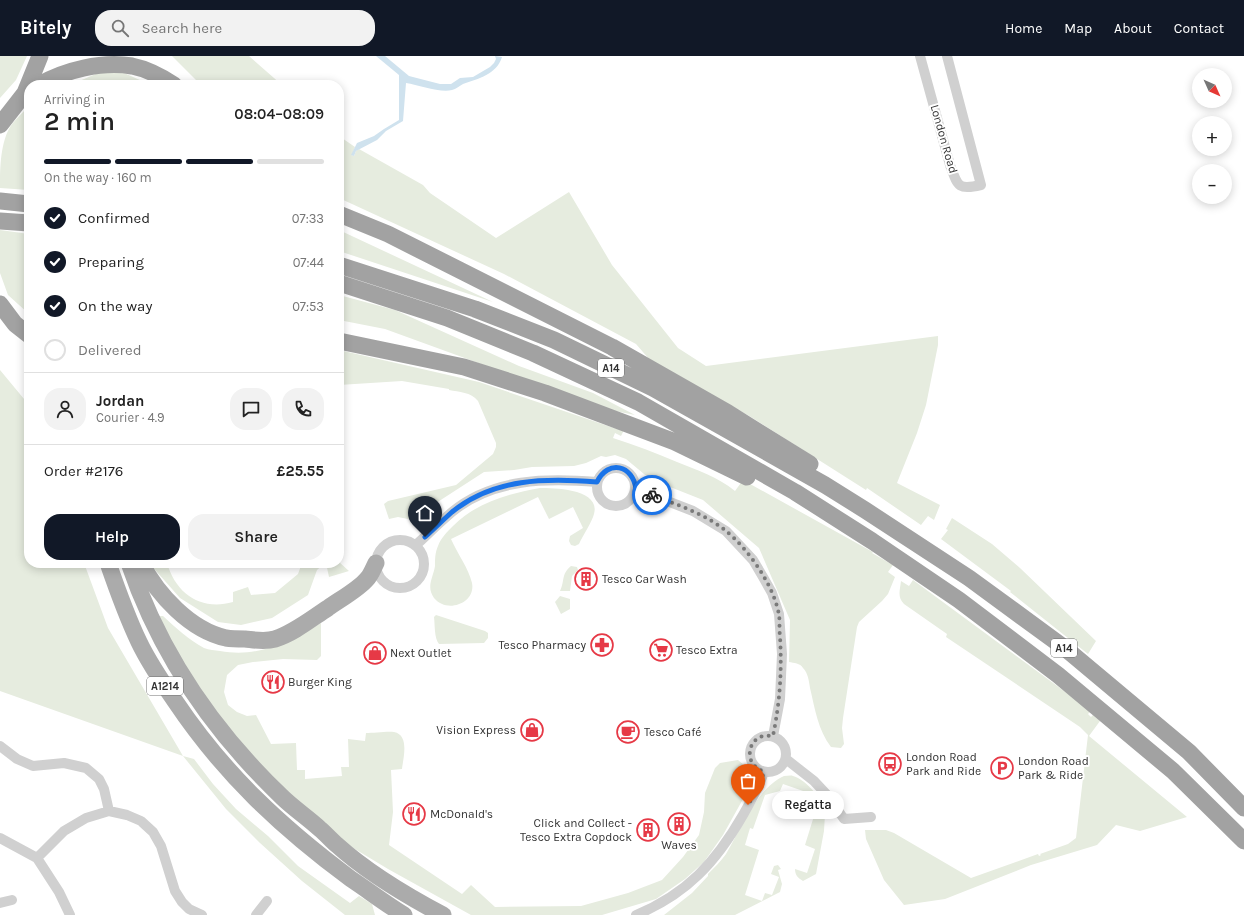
<!DOCTYPE html>
<meta charset="utf-8">
<style>
:root{--surface:#fff;--page:#f2f2f2;--text:#222;--muted:#767676;--line:#e0e0e0;--accent:#111827}
body{margin:0;font-family:Karla,sans-serif;background:var(--page);color:var(--text);height:100vh;display:flex;flex-direction:column;font-size:15px;white-space:nowrap}
*{box-sizing:border-box;margin:0}
p{font-size:13px;color:var(--muted)}
.icon{flex:none;width:22px;height:22px;fill:none;stroke:currentColor;stroke-width:2;stroke-linecap:round;stroke-linejoin:round}
.map{position:relative;flex:1;overflow:hidden}
.side{position:absolute;left:24px;top:24px;width:320px;height:488px;display:flex;flex-direction:column;background:var(--surface);border-radius:16px;box-shadow:0 2px 10px #0003}
.side>*{flex:none}
.needle{width:26px;rotate:135deg}
.fabs{position:absolute;left:1192px;top:12px;display:grid;gap:8px}
.fabs a{display:grid;place-items:center;width:40px;height:40px;border-radius:50%;background:var(--surface);box-shadow:0 2px 10px #0003;font-size:20px}
.pin{position:absolute;display:grid;place-items:center;width:34px;height:34px;color:#fff;margin:-41px -17px;border-radius:50% 50% 50% 0;rotate:-45deg;box-shadow:0 0 4px #0007}
.pin .icon{rotate:45deg}
.courier{position:absolute;display:grid;place-items:center;width:40px;height:40px;margin:-20px;border:3px solid #1a73e8;border-radius:50%;background:#fff;color:#222;box-shadow:0 1px 5px #0007}
.bubble{position:absolute;height:28px;border-radius:14px;background:var(--surface);box-shadow:0 2px 10px #0003;font-size:13px;font-weight:600;line-height:28px;text-align:center}
.headline em{font-style:normal;font-weight:600}
.headline div{display:flex;flex-direction:column-reverse}
.headline{display:flex;align-items:center;justify-content:space-between;height:68px;padding:0 20px}
h1{font-size:26px;font-weight:600;line-height:30px}
.bar{display:grid;grid-template-columns:repeat(4,1fr);gap:6px 4px;align-content:center;height:48px;padding:0 20px}
.bar i{height:5px;border-radius:3px;background:var(--line)}
.bar .selected{background:var(--accent)}
.bar p{grid-column:span 4}
.line{display:flex;align-items:center;gap:10px;padding:0 20px;border-top:1px solid var(--line)}
.line div{flex:1}
.round{display:grid;place-items:center;flex:none;width:42px;height:42px;border-radius:16px;background:var(--page)}
ol{padding:0 20px;list-style:none}
li{display:flex;align-items:center;gap:12px;height:44px}
li p{margin-inline-start:auto}
li .icon{padding:4px;border-radius:50%;background:var(--accent);color:#fff;stroke-width:4}
li:last-child{color:var(--muted)}
li i{width:22px;height:22px;border:2px solid var(--line);border-radius:50%}
.action{display:flex;gap:8px;margin-top:auto;padding:8px 20px}
.action a{flex:1;height:46px;border-radius:16px;background:var(--accent);color:#fff;font-size:16px;font-weight:600;line-height:46px;text-align:center}
.action a+a{background:var(--page);color:var(--text)}
header{display:flex;align-items:center;gap:24px;box-sizing:border-box;height:56px;padding:0 20px;background:var(--accent);color:#fff}
header strong{font-size:19px}
nav{display:flex;gap:22px;margin-inline-start:auto;font-size:14px}
.search{width:280px;height:36px;background:var(--page);display:flex;align-items:center;gap:10px;box-sizing:border-box;padding:0 14px;border-radius:16px;color:var(--muted);font-size:15px}
.map>svg:first-child{display:block}
.green{fill:#e6ecdf}
.water{fill:#cfe2ee}
.lines{fill:none;stroke-linecap:round;stroke-linejoin:round}
.minor{stroke:#d0d0d0;stroke-width:10}
.primary{stroke:#ababab;stroke-width:17}
.trunk{stroke:#a2a2a2;stroke-width:17}
.done{stroke:#7a7a7a;stroke-width:4;stroke-dasharray:0 7.2}
.route{stroke:#1a73e8;stroke-width:5}
.labels{text-anchor:middle;stroke-width:4;stroke-linejoin:round;paint-order:stroke}
.shield{fill:#fff;stroke:#707070;stroke-width:1}
.shield-label{font-size:11px;font-weight:bold;fill:#333}
.street-label{font-size:12px;fill:#333;stroke:#fff}
.poi-label{font-size:12px;fill:#333;stroke:#fff;text-anchor:start}
</style>
<header>
<strong>Bitely</strong>
<div class="search"><svg class="icon" aria-label="search" viewBox="0 0 24 24"><circle cx="10" cy="10" r="6"/><path d="M15 15l6 6"/></svg>Search here</div>
<nav><a>Home</a><a>Map</a><a>About</a><a>Contact</a></nav>
</header>
<div class="map">
<svg width="1244" height="859" viewBox="0 0 1244 859">
<rect width="100%" height="100%" fill="#fff"/>
<!-- green -->
<path class="green" d="M 0,0 L 27,0 L 16,24 L 0,42 Z
M 172,0 L 249,0 L 282,29 L 201,29 Z
M 122,16 L 151,29 L 70,29 L 98,17 Z
M 29,50 L 29,134 L 0,132 C 0,113 0,85 12,68 C 17,62 23,56 29,50 Z
M 339,80 L 355,91 L 352,99 L 354,100 L 356,95 L 359,93 L 423,129 L 430,137 L 496,182 L 569,136 L 612,209 L 678,292 L 706,310 L 938,280 L 938,289 L 926,349 L 917,377 L 897,427 L 940,449 L 934,464 L 928,460 L 921,469 L 867,432 L 866,434 L 751,361 L 649,303 L 636,288 L 504,218 L 339,142 Z
M 0,174 L 29,178 L 29,258 L 8,239 L 0,217 Z
M 339,174 L 493,246 L 339,195 Z
M 339,239 L 395,254 L 519,310 L 593,337 L 635,359 L 605,353 L 385,273 L 339,264 Z
M 339,294 L 479,326 L 614,372 L 624,374 L 621,380 L 615,377 L 613,382 C 635,389 656,397 677,406 C 697,414 718,421 735,435 L 743,424 L 871,495 L 873,496 L 872,497 L 893,509 L 888,516 L 895,521 L 888,538 L 882,545 L 859,566 L 857,571 L 843,662 L 842,672 L 844,688 L 841,692 L 831,691 C 818,674 815,653 810,632 C 809,625 808,617 803,612 C 800,607 794,607 789,606 L 790,564 L 759,492 L 703,444 L 650,423 L 626,403 L 615,399 L 606,401 L 601,400 L 586,407 L 574,410 L 532,411 L 514,414 L 484,416 L 433,449 L 413,464 L 398,461 L 389,463 L 384,448 L 388,445 L 456,429 L 493,398 L 496,391 L 496,387 L 478,345 C 471,336 459,336 449,334 L 449,333 L 402,325 L 339,329 Z
M 0,314 L 29,349 L 29,507 L 84,507 L 108,572 L 183,700 L 194,703 L 213,728 L 236,753 L 268,780 L 298,810 L 350,847 L 359,840 L 372,848 L 375,859 L 345,859 L 302,825 L 260,787 L 226,753 L 183,700 L 0,635 Z
M 540,432 C 555,432 601,433 594,458 C 592,466 583,479 579,488 L 575,490 L 571,489 L 569,485 L 570,480 L 583,472 L 573,451 L 549,463 L 538,441 L 451,483 C 457,497 469,513 472,527 C 476,547 447,558 434,542 C 426,531 433,522 435,510 C 435,503 435,497 438,490 C 441,482 447,476 453,470 C 477,446 508,438 540,432 Z
M 952,462 L 992,488 L 1020,512 L 1096,585 L 1088,598 L 1010,536 L 1011,535 L 941,483 L 948,474 L 946,473 Z
M 339,506 L 349,515 L 329,521 L 326,507 Z
M 149,507 L 167,507 C 176,538 201,555 233,546 L 233,536 L 248,531 L 251,539 L 275,537 L 298,518 L 302,507 L 325,507 L 317,514 L 308,539 L 272,562 L 241,569 L 218,566 L 180,542 Z
M 571,510 L 577,511 L 578,514 L 572,520 L 570,535 L 560,535 C 565,525 561,518 571,510 Z
M 913,524 L 1079,646 L 1090,656 L 1088,658 L 1091,661 L 1093,659 L 1100,665 L 1089,680 L 1187,761 L 1140,775 L 1116,769 L 1097,789 L 1031,809 L 945,843 L 904,849 L 884,824 L 866,783 L 865,774 L 886,774 L 894,777 L 971,822 L 1038,798 L 1039,800 L 1041,799 L 1040,798 L 1068,788 L 1076,782 L 1088,679 L 1080,671 L 946,581 L 947,578 L 904,548 C 897,541 900,534 901,525 L 909,530 Z
M 560,540 L 570,543 L 570,553 L 561,558 L 555,546 Z
M 436,559 L 485,575 L 488,577 L 488,582 L 484,587 L 439,588 C 434,582 435,569 434,561 Z
M 158,560 L 163,560 C 176,572 189,584 204,592 C 209,594 215,594 220,595 C 259,602 288,586 321,567 L 321,600 L 317,604 L 283,603 L 253,606 L 238,609 L 227,619 L 224,636 L 228,649 L 237,656 L 247,660 L 256,659 L 271,688 L 296,687 L 297,714 L 305,714 L 305,723 L 342,720 L 341,711 L 349,711 L 348,683 L 365,685 L 366,677 C 373,677 388,675 394,676 C 410,679 403,703 402,713 L 391,714 L 393,756 L 389,789 L 462,838 L 471,829 L 495,851 L 581,850 L 628,837 L 662,824 L 683,801 L 699,779 L 704,756 L 705,737 L 715,712 L 720,707 L 738,704 L 744,709 L 749,719 L 743,743 L 723,779 L 704,806 L 685,823 L 656,843 L 602,859 L 471,859 L 388,813 L 340,784 L 281,734 L 191,628 Z
M 784,720 C 787,720 791,719 793,720 C 805,723 817,739 824,748 L 821,751 L 825,758 L 824,775 L 816,818 L 803,825 C 798,822 795,819 795,813 L 807,817 L 815,793 L 805,789 L 818,747 L 804,742 L 806,736 L 783,728 L 780,735 L 765,739 L 753,773 L 750,772 L 745,789 L 759,794 L 745,839 L 762,845 L 765,837 L 772,839 L 779,821 L 771,818 L 774,810 L 778,809 L 781,813 L 778,814 L 782,828 L 780,836 L 735,859 L 664,859 L 692,837 L 708,820 L 708,818 C 714,812 721,805 726,798 C 741,773 757,732 784,720 Z"/>
<!-- water -->
<path class="water" d="M 376,0 L 385,0 L 409,20 L 440,28 L 451,28 L 460,22 L 473,21 L 490,11 L 494,7 L 496,3 L 495,0 L 502,1 C 497,18 478,23 463,28 C 459,30 456,33 452,34 C 440,37 419,29 406,27 L 403,65 L 386,75 L 377,84 L 356,95 L 354,100 L 351,99 L 357,87 L 374,80 L 384,73 L 399,64 L 399,19 Z"/>
<g class="lines">
<!-- minor -->
<path class="minor" d="M 920,0 L 950,109 C 958,131 958,134 981,129 L 947,0
M597 431a19 19 0 1 1 38 0a19 19 0 1 1-38 0Z
M 636,433 L 693,455 L 726,475 L 753,504 L 763,521 L 772,537 L 779,558 L 782,598 L 780,643 L 773,680
M376 508a24 24 0 1 1 48 0a24 24 0 1 1-48 0Z
M 416,489 C 428,478 439,467 452,456 C 493,422 547,422 597,426
M750 698a18 18 0 1 1 36 0a18 18 0 1 1-36 0Z
M 0,690 L 17,703 L 33,710 L 64,707 L 86,712 L 99,723 L 104,733 L 109,755
M 786,703 L 814,725 L 828,740 L 844,763 L 871,761
M 0,782 L 37,802 L 59,836 L 70,859
M 37,802 L 64,775 L 86,762 L 109,755 L 127,759 L 141,765 L 153,776 L 161,790 L 175,835 L 182,846 L 189,853 L 202,859
M 0,847 L 12,844
M 256,859 L 267,845
M 636,859 C 687,838 716,806 743,759 C 751,745 759,731 764,716"/>
<!-- primary -->
<path class="primary" d="M 108,507 C 117,533 127,561 139,586 C 149,607 162,626 175,645 C 224,718 281,771 351,823 C 369,835 386,848 404,859
M 129,507 C 160,598 211,673 281,740 C 293,752 307,761 320,773 C 326,778 331,784 337,789 C 368,817 407,840 443,859
M 141,507 C 158,539 190,574 226,582 C 232,583 239,583 245,583 C 255,584 265,586 275,583 C 294,577 311,563 328,552 C 339,544 359,533 367,523 C 371,519 373,513 376,507"/>
<!-- trunk -->
<path class="trunk" d="M 39,29 C 65,14 102,5 132,10 C 147,13 162,21 174,29
M 25,37 L 40,0
M 0,69 L 25,37 L 29,35
M 0,145 L 29,148
M 339,158 L 388,178 L 612,291 L 728,357 L 810,408
M 0,165 L 29,167
M 339,209 L 475,253 L 554,284 L 653,332 L 825,429 L 865,454 L 969,522 L 1066,593 L 1189,696 L 1244,752
M 339,227 L 447,262 L 533,297 L 638,346 L 795,436 L 872,485 L 959,544 L 1058,619 L 1173,715 L 1244,785
M 0,248 L 15,268 L 29,279
M 339,285 L 464,311 L 545,337 L 675,386 L 747,421"/>
</g>
<g class="lines">
<!-- done -->
<path class="done" d="M 652,439 C 677,449 704,457 726,475 C 748,493 774,529 779,559 C 780,565 779,573 780,580 C 782,616 780,645 773,680 C 770,680 766,679 763,680 C 751,683 746,698 753,708 C 756,712 760,714 764,716 L 759,730 L 748,749"/>
<!-- route -->
<path class="route" d="M 425,481 C 434,473 443,464 452,456 C 494,422 546,422 597,426 C 608,403 633,409 636,433 L 652,439"/>
</g>
<!-- icons -->
<defs>
<g id="building-ring" transform="scale(1.15)"><circle r="9.5" fill="#fff" stroke="#e63946" stroke-width="1.5"/><path d="M-4-6H4V6H1V3H-1V6H-4ZM-2.5-4.3h1.7v1.8h-1.7ZM.8-4.3h1.7v1.8H.8ZM-2.5-1h1.7V.8h-1.7ZM.8-1h1.7V.8H.8Z" fill="#e63946"/></g>
<g id="pharmacy-ring" transform="scale(1.15)"><circle r="9.5" fill="#fff" stroke="#e63946" stroke-width="1.5"/><path d="M-2-6h4v4h4v4h-4v4h-4v-4h-4v-4h4Z" fill="#e63946"/></g>
<g id="supermarket-ring" transform="scale(1.15)"><circle r="9.5" fill="#fff" stroke="#e63946" stroke-width="1.5"/><path d="M-6-5.5h2.5l.6 2H6L4.5 2H-2.5L-4.4-4H-6ZM-1.5 3.2a1.3 1.3 0 1 0 .1 0ZM3 3.2a1.3 1.3 0 1 0 .1 0Z" fill="#e63946"/></g>
<g id="shop-ring" transform="scale(1.15)"><circle r="9.5" fill="#fff" stroke="#e63946" stroke-width="1.5"/><path d="M-5-2.5h2.3a2.7 3.5 0 0 1 5.4 0H5L5.5 6h-11ZM-1.5-2.5h3a1.5 2.3 0 0 0-3 0Z" fill="#e63946"/></g>
<g id="restaurant-ring" transform="scale(1.15)"><circle r="9.5" fill="#fff" stroke="#e63946" stroke-width="1.5"/><path d="M-5-6h1v4h1v-4h1v4h1v-4h1v5L-1.5 .5V6h-2V.5L-5-1ZM5-6V6H3V1.5H1.5Q1.5-4 5-6Z" fill="#e63946"/></g>
<g id="cafe-ring" transform="scale(1.15)"><circle r="9.5" fill="#fff" stroke="#e63946" stroke-width="1.5"/><path d="M-5.5-4.5H6V0H3Q3 3.5 0 3.5H-2.5Q-5.5 3.5-5.5 0ZM3-3.2v2h1.7v-2ZM-6 4.5H4V6H-6Z" fill="#e63946"/></g>
<g id="bus-ring" transform="scale(1.15)"><circle r="9.5" fill="#fff" stroke="#e63946" stroke-width="1.5"/><path d="M-5-6H5V4H4V6H2V4H-2V6H-4V4H-5ZM-3.5-4V0h7V-4ZM-3.5 1.2v1.5H-2V1.2ZM2 1.2v1.5H3.5V1.2Z" fill="#e63946"/></g>
<g id="parking-ring" transform="scale(1.15)"><circle r="9.5" fill="#fff" stroke="#e63946" stroke-width="1.5"/><path d="M-3.5-5.5H1a3.5 3.5 0 0 1 0 7H-1V5.5H-3.5ZM-1-3.4V-.6H.8a1.4 1.4 0 0 0 0-2.8Z" fill="#e63946"/></g>
</defs>
<g fill-rule="evenodd">
<use href="#building-ring" x="586" y="523"/>
<use href="#pharmacy-ring" x="602" y="589"/>
<use href="#supermarket-ring" x="661" y="594"/>
<use href="#shop-ring" x="375" y="597"/>
<use href="#restaurant-ring" x="273" y="626"/>
<use href="#shop-ring" x="532" y="674"/>
<use href="#cafe-ring" x="628" y="676"/>
<use href="#bus-ring" x="890" y="708"/>
<use href="#parking-ring" x="1002" y="712"/>
<use href="#restaurant-ring" x="414" y="758"/>
<use href="#building-ring" x="679" y="768"/>
<use href="#building-ring" x="648" y="774"/>
</g>
<g class="labels">
<!-- shield labels -->
<g class="shield">
<rect x="598" y="303" width="26" height="18" rx="3"/>
<rect x="1051" y="583" width="26" height="18" rx="3"/>
<rect x="147" y="621" width="36" height="18" rx="3"/>
</g>
<g class="shield-label">
<text x="611" y="316">A14</text>
<text x="1064" y="596">A14</text>
<text x="165" y="634">A1214</text>
</g>
<!-- street labels -->
<g class="street-label">
<text transform="translate(944 83) rotate(74)" y="4">London Road</text>
</g>
<!-- poi labels -->
<g class="poi-label">
<text x="602" y="527">Tesco Car Wash</text>
<text x="586" y="593" text-anchor="end">Tesco Pharmacy</text>
<text x="676" y="598">Tesco Extra</text>
<text x="390" y="601">Next Outlet</text>
<text x="288" y="630">Burger King</text>
<text x="516" y="678" text-anchor="end">Vision Express</text>
<text x="644" y="680">Tesco Café</text>
<text x="906" y="705">London Road<tspan x="906" dy="14">Park and Ride</tspan></text>
<text x="1018" y="709">London Road<tspan x="1018" dy="14">Park &amp; Ride</tspan></text>
<text x="430" y="762">McDonald's</text>
<text x="632" y="771" text-anchor="end">Click and Collect -<tspan x="632" dy="14">Tesco Extra Copdock</tspan></text>
<text x="679" y="793" text-anchor="middle">Waves</text>
</g>
</g>
</svg>
<div class="fabs">
<a><svg class="needle" viewBox="-14 -14 28 28"><path d="M0-13l5 13h-10z" fill="#e53935"/><path d="M0 13l5-13h-10z" fill="#767676"/></svg></a>
<a>+</a>
<a>−</a>
</div>
<div class="pin" style="left:748px;top:749px;background:#ea580c"><svg class="icon" aria-label="bag" viewBox="0 0 24 24"><path d="M5 8h14l-1 12H6zM9 8a3 3 0 0 1 6 0"/></svg></div>
<div class="pin" style="left:425px;top:481px;background:#1f2937"><svg class="icon" aria-label="home" viewBox="0 0 24 24"><path d="M3 11l9-7 9 7M6 9v11h12V9"/></svg></div>
<div class="courier" style="left:652px;top:439px"><svg class="icon" aria-label="bike" viewBox="0 0 24 24"><circle cx="6" cy="16" r="4"/><circle cx="18" cy="16" r="4"/><path d="M6 16l4-8h5l3 8M10 8l3 8H6M13 5h3"/></svg></div>
<div class="bubble" style="left:772px;top:735px;width:72px">Regatta</div>
<section class="side">
<div class="headline"><div><h1>2 min</h1><p>Arriving in</p></div><em>08:04–08:09</em></div>
<div class="bar"><i class="selected"></i><i class="selected"></i><i class="selected"></i><i></i><p>On the way · 160 m</p></div>
<ol>
<li><svg class="icon" aria-label="check" viewBox="0 0 24 24"><path d="M5 12l5 5 9-10"/></svg>Confirmed<p>07:33</p></li>
<li><svg class="icon" aria-label="check" viewBox="0 0 24 24"><path d="M5 12l5 5 9-10"/></svg>Preparing<p>07:44</p></li>
<li><svg class="icon" aria-label="check" viewBox="0 0 24 24"><path d="M5 12l5 5 9-10"/></svg>On the way<p>07:53</p></li>
<li><i></i>Delivered</li>
</ol>
<div class="line" style="height:72px"><a class="round"><svg class="icon" aria-label="person" viewBox="0 0 24 24"><circle cx="12" cy="8" r="4"/><path d="M4 21q1-7 8-7t8 7"/></svg></a><div><b>Jordan</b><p>Courier · 4.9</p></div><a class="round"><svg class="icon" aria-label="chat" viewBox="0 0 24 24"><path d="M4 5h16v11H9l-5 4z"/></svg></a><a class="round"><svg class="icon" aria-label="phone" viewBox="0 0 24 24"><path d="M5 4h4l2 5-3 2q2 4 5 5l2-3 5 2v4C11 20 4 13 5 4z"/></svg></a></div>
<div class="line" style="height:52px"><div>Order #2176</div><b>£25.55</b></div>
<div class="action"><a>Help</a><a>Share</a></div>
</section>
</div>
